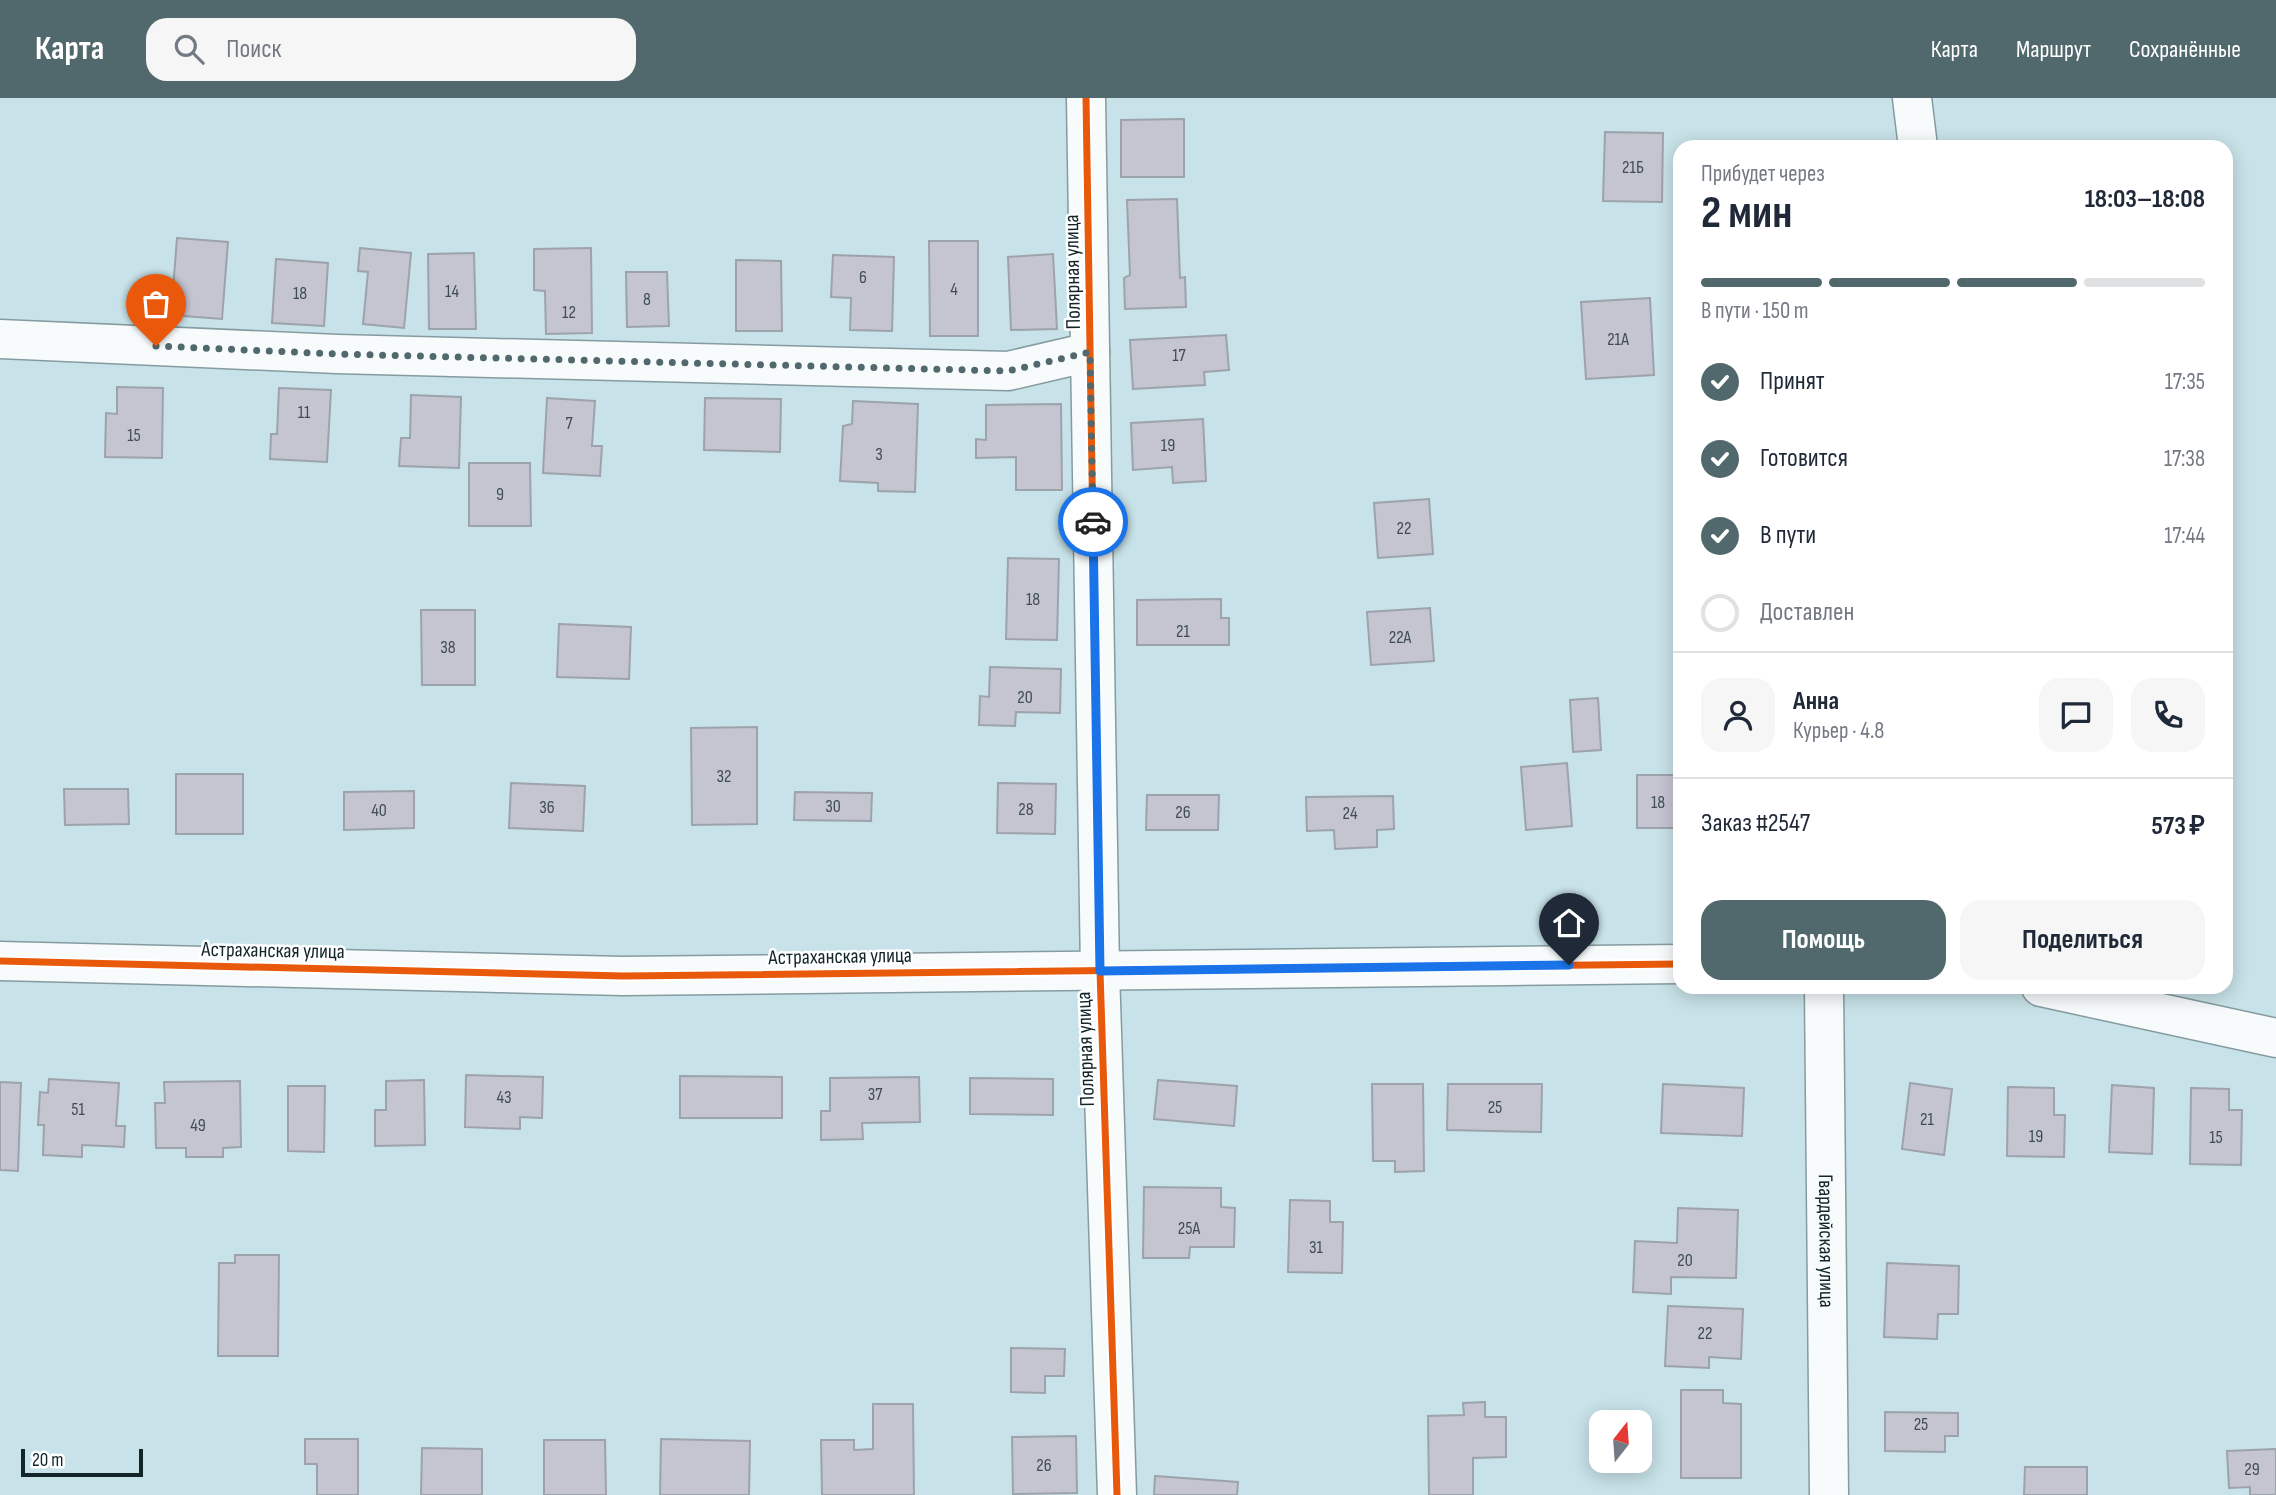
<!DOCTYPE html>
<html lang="ru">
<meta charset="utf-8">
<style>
:root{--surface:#fff;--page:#f6f6f7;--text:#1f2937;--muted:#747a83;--line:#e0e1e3;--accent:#51686c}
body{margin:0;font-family:"Sofia Sans Condensed",sans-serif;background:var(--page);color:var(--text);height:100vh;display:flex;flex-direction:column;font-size:26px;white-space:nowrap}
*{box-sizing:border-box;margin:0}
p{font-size:23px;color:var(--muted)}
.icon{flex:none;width:38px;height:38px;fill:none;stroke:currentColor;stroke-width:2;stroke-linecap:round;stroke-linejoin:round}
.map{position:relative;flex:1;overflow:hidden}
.side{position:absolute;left:1673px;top:42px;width:560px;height:854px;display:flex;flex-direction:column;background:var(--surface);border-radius:21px;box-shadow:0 4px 18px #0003}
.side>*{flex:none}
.needle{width:46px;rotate:17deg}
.controls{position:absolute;left:1589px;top:1312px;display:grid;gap:14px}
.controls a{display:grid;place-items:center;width:63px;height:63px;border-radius:14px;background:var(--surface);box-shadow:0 4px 18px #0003;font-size:35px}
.scale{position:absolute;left:21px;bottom:18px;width:122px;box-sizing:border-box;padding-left:7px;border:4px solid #12262a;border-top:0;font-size:19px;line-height:24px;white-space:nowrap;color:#12262a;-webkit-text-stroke:5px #fff;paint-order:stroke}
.pin{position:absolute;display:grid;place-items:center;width:60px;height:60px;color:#fff;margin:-72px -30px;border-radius:50% 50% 50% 0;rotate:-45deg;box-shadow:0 0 7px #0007}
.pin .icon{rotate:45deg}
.courier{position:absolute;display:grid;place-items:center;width:70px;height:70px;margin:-35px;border:5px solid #1a73e8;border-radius:50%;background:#fff;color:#222;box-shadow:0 2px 9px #0007}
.summary em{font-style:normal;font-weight:700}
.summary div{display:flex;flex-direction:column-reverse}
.summary{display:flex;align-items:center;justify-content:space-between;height:119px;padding:0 28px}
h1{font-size:46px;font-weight:700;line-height:52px}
.bar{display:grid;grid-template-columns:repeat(4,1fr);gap:10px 7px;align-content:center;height:84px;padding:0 28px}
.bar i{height:9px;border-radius:5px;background:var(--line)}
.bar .active{background:var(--accent)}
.bar p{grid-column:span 4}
.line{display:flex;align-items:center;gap:18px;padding:0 28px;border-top:2px solid var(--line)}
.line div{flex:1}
.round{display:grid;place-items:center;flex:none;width:74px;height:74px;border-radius:21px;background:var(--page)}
ol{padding:0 28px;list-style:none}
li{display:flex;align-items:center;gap:21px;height:77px}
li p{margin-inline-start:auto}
li .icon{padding:7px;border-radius:50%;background:var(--accent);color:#fff;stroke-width:4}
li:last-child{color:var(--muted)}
li i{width:38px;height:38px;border:4px solid var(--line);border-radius:50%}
.cta{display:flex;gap:14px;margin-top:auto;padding:14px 28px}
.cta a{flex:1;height:80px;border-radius:21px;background:var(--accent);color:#fff;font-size:28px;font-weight:700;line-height:80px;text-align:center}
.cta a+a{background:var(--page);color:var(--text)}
header{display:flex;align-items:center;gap:42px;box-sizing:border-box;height:98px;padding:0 35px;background:var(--accent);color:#fff}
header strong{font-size:33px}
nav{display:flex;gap:38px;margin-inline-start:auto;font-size:24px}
.search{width:490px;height:63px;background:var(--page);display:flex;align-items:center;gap:18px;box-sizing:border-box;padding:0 24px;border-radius:21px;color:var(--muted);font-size:26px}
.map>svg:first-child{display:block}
.building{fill:#c5c4d1;stroke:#9da3aa;stroke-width:2}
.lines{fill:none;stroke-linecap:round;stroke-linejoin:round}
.street-casing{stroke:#869ba0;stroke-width:41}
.street{stroke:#f7fbfc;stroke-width:38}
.cycleway-casing{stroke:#fff;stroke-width:11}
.cycleway{stroke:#e8590c;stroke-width:7}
.done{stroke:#51686c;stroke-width:7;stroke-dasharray:0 12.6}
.route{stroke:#1a73e8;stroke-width:9}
.labels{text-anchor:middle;stroke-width:5;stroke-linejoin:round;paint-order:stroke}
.number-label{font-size:18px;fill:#3f4e54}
.street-label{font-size:21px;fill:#12262a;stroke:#fff}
</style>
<header>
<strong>Карта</strong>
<div class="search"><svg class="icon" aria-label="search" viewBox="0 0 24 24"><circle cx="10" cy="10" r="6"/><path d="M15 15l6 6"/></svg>Поиск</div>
<nav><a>Карта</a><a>Маршрут</a><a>Сохранённые</a></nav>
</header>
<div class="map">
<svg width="2276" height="1397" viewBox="0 0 2276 1397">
<rect width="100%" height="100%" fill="#c7e2e8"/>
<!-- building -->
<path class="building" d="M 1184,21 L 1184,79 L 1121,79 L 1121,22 Z
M 1605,34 L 1663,35 L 1662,104 L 1603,103 Z
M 1177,101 L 1180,180 L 1185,179 L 1186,209 L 1125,211 L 1124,180 L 1130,177 L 1127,102 Z
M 177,140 L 228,144 L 222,221 L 171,217 Z
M 929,143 L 978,143 L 978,238 L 930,238 Z
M 360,150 L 411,155 L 404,230 L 363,226 L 368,174 L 358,173 Z
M 591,150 L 592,235 L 546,236 L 545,193 L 534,192 L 534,151 Z
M 474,155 L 476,231 L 429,231 L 428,156 Z
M 1053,156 L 1057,231 L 1011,232 L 1008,159 Z
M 833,157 L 894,159 L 892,233 L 850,232 L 851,200 L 831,199 Z
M 276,161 L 328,165 L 324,228 L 272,225 Z
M 736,162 L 781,163 L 782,233 L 736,233 Z
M 626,174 L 667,174 L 669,228 L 627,229 Z
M 1650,200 L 1654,277 L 1586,281 L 1581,204 Z
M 1226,237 L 1229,272 L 1204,274 L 1205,287 L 1133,291 L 1130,242 Z
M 117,289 L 163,290 L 162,360 L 105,359 L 106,315 L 117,316 Z
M 279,290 L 331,292 L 327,364 L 270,361 L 271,336 L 277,336 Z
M 411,297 L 461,299 L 459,370 L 399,368 L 401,340 L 410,340 Z
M 547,300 L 595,303 L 592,348 L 602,348 L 600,378 L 543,375 Z
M 705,300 L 781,301 L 780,354 L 704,352 Z
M 853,303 L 918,306 L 915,394 L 878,393 L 878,385 L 840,383 L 843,328 L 852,326 Z
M 1061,306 L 1062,392 L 1016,392 L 1016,359 L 976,360 L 976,341 L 986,342 L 986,307 Z
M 1203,321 L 1206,383 L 1173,385 L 1172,369 L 1133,372 L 1131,325 Z
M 469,365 L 530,365 L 531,428 L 469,428 Z
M 1429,401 L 1433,456 L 1378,460 L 1374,405 Z
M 1008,460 L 1059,461 L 1057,542 L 1006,541 Z
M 1221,501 L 1221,520 L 1229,520 L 1229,547 L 1137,547 L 1137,502 Z
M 1430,510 L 1434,563 L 1371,567 L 1367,514 Z
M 421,512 L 475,512 L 475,587 L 422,587 Z
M 559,526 L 631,529 L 629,581 L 557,579 Z
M 990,569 L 1061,571 L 1060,615 L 1016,614 L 1015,628 L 979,627 L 980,598 L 989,599 Z
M 1598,600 L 1601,652 L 1573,654 L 1570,602 Z
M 757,629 L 757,726 L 692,727 L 691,630 Z
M 1567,665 L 1572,728 L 1526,732 L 1521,669 Z
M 176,676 L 243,676 L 243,736 L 176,736 Z
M 1637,677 L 1680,677 L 1680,730 L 1637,730 Z
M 511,685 L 585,688 L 583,733 L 509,730 Z
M 998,685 L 1056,686 L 1055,736 L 997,735 Z
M 64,691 L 128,691 L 129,726 L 65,727 Z
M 414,693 L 414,730 L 344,732 L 344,694 Z
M 795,694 L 872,695 L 871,723 L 794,722 Z
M 1147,697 L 1219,697 L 1218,732 L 1146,732 Z
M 1393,698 L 1394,731 L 1377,732 L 1377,749 L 1335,751 L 1334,732 L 1307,733 L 1306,699 Z
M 466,977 L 543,979 L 542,1020 L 520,1019 L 520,1031 L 465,1029 Z
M 680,978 L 782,979 L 782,1020 L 680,1020 Z
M 919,979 L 920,1024 L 862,1025 L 863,1041 L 821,1042 L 821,1013 L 830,1013 L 830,980 Z
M 970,980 L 1053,981 L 1053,1017 L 970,1016 Z
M 49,981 L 119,985 L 116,1028 L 125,1028 L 124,1049 L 82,1047 L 82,1059 L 43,1057 L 44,1027 L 38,1027 L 40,994 L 48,995 Z
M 424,982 L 425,1047 L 375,1048 L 375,1012 L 386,1012 L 386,983 Z
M 1158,982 L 1237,988 L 1234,1028 L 1154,1021 Z
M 240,983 L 241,1049 L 223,1050 L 223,1059 L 186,1059 L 186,1050 L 156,1050 L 155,1005 L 165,1005 L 164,984 Z
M 0,984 L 21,985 L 18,1073 L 0,1072 Z
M 1910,985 L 1952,991 L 1944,1057 L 1902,1051 Z
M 1372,986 L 1423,986 L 1424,1073 L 1395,1074 L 1395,1063 L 1373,1063 Z
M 1448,986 L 1542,986 L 1541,1034 L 1447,1032 Z
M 1663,986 L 1744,990 L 1742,1038 L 1661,1035 Z
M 2112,987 L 2154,990 L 2152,1056 L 2109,1054 Z
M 288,988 L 325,988 L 324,1054 L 288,1053 Z
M 2008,989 L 2054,990 L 2054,1017 L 2065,1017 L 2064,1059 L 2007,1058 Z
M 2191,990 L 2229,991 L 2229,1012 L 2242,1012 L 2241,1067 L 2190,1066 Z
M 1144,1089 L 1221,1090 L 1221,1109 L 1235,1110 L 1234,1149 L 1190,1149 L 1189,1160 L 1143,1160 Z
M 1290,1102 L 1330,1103 L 1330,1124 L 1343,1124 L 1342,1175 L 1288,1174 Z
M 1678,1110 L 1738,1112 L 1736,1180 L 1671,1179 L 1671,1196 L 1633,1194 L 1635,1143 L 1677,1145 Z
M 235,1157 L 279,1157 L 278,1258 L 218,1258 L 219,1165 L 235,1165 Z
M 1887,1165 L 1959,1168 L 1958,1216 L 1938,1216 L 1937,1241 L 1884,1239 Z
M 1668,1208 L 1743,1211 L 1741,1261 L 1709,1259 L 1709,1270 L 1665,1268 Z
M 1011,1250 L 1065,1251 L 1064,1278 L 1045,1278 L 1045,1295 L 1011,1294 Z
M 1681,1292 L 1723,1292 L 1723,1305 L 1741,1306 L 1741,1380 L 1681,1380 Z
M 1485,1304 L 1485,1319 L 1506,1319 L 1506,1359 L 1473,1360 L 1473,1397 L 1429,1397 L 1428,1318 L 1464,1317 L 1463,1305 Z
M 873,1306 L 913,1306 L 914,1397 L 822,1397 L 821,1342 L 854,1342 L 854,1352 L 873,1351 Z
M 1885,1314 L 1958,1315 L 1958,1338 L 1945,1338 L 1945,1354 L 1885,1353 Z
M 1076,1338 L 1077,1395 L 1013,1396 L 1012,1339 Z
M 305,1341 L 358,1341 L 358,1397 L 317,1397 L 317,1366 L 305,1366 Z
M 661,1341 L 750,1343 L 749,1397 L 660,1397 Z
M 544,1342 L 605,1342 L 606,1397 L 544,1397 Z
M 422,1350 L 482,1351 L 482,1397 L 421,1397 Z
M 2276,1351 L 2276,1397 L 2250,1397 L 2250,1389 L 2229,1390 L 2227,1353 Z
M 2025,1369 L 2087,1369 L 2087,1397 L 2024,1397 Z
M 1155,1378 L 1238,1384 L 1237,1397 L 1154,1397 Z"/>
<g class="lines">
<!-- street casing -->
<g class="street-casing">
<g id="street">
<path d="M 1086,0 L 1100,873 L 1117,1397"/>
<path d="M 1912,0 L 1918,49"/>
<path d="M 0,241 L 337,256 L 1008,273 L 1090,254"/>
<path d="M 0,863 L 623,878 L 1680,866"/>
<path id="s1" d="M 1824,889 L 1829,1397"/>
<path d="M 2041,889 L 2276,940"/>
</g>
</g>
<!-- street -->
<use href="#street" class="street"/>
<!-- cycleway casing -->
<g class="cycleway-casing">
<path id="cycleway" d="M 1086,0 L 1100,873 L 1117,1397
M 0,863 L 623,878 L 1680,866"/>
</g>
<!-- cycleway -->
<use href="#cycleway" class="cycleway"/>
</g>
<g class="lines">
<!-- done -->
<path class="done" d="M 156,248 L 337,256 L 1008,273 L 1090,254 L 1093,424"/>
<!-- route -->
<path class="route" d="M 1093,424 L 1100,873 L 1569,867"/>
</g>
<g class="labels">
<!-- number labels -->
<g class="number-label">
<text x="1633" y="75">21Б</text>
<text x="863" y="185">6</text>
<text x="954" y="197">4</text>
<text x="452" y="199">14</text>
<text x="300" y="201">18</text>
<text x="647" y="207">8</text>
<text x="569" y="220">12</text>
<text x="1618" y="247">21А</text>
<text x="1179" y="263">17</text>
<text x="304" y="320">11</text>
<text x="569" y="331">7</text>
<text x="134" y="343">15</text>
<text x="1168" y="353">19</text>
<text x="879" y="362">3</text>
<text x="500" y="402">9</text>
<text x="1404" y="436">22</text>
<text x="1033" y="507">18</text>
<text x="1183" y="539">21</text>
<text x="1400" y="545">22А</text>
<text x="448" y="555">38</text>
<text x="1025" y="605">20</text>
<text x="724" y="684">32</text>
<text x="1658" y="710">18</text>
<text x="833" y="714">30</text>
<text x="547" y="715">36</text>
<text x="1026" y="717">28</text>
<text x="379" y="718">40</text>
<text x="1183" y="720">26</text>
<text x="1350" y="721">24</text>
<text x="875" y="1002">37</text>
<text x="504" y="1005">43</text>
<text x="1495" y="1015">25</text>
<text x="78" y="1017">51</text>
<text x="1927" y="1027">21</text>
<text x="198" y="1033">49</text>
<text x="2036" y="1044">19</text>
<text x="2216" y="1045">15</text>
<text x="1189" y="1136">25А</text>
<text x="1316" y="1155">31</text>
<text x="1685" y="1168">20</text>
<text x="1705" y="1241">22</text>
<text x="1921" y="1332">25</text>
<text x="1044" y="1373">26</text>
<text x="2252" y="1377">29</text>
</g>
<!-- street labels -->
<g class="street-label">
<text transform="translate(1072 174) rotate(-91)" y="7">Полярная улица</text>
<text transform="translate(273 852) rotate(1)" y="7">Астраханская улица</text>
<text transform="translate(840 858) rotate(-1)" y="7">Астраханская улица</text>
<text transform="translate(1085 951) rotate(-92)" y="7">Полярная улица</text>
<text dy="7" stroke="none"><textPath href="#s1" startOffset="254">Гвардейская улица</textPath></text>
</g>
</g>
</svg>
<div class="controls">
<a><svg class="needle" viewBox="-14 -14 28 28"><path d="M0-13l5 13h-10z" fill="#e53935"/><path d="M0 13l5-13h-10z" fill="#747a83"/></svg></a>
</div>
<div class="scale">20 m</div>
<div class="pin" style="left:156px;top:248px;background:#ea580c"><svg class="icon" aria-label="bag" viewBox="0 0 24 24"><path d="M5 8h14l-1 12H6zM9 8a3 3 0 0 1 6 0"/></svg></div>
<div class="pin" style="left:1569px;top:867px;background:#1f2937"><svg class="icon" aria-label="home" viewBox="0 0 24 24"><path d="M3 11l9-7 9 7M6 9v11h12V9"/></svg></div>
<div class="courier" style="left:1093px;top:424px"><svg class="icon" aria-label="car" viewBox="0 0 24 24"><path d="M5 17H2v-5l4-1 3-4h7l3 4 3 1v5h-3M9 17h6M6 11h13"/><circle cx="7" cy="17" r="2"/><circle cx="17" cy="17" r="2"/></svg></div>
<section class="side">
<div class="summary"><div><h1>2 мин</h1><p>Прибудет через</p></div><em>18:03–18:08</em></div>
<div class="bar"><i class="active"></i><i class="active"></i><i class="active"></i><i></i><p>В пути · 150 m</p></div>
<ol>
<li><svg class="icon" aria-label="check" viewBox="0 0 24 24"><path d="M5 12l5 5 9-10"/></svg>Принят<p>17:35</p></li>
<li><svg class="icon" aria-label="check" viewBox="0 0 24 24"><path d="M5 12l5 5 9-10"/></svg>Готовится<p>17:38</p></li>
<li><svg class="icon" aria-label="check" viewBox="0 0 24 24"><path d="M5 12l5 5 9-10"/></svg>В пути<p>17:44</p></li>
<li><i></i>Доставлен</li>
</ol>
<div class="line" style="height:126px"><a class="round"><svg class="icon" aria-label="person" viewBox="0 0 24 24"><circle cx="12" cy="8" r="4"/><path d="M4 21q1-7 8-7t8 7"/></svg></a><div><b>Анна</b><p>Курьер · 4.8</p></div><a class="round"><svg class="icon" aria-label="chat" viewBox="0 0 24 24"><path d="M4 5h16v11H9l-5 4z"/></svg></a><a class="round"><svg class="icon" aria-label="phone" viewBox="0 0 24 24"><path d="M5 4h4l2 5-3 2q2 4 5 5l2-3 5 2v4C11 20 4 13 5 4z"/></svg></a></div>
<div class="line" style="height:91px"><div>Заказ #2547</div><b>573 ₽</b></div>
<div class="cta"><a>Помощь</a><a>Поделиться</a></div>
</section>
</div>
